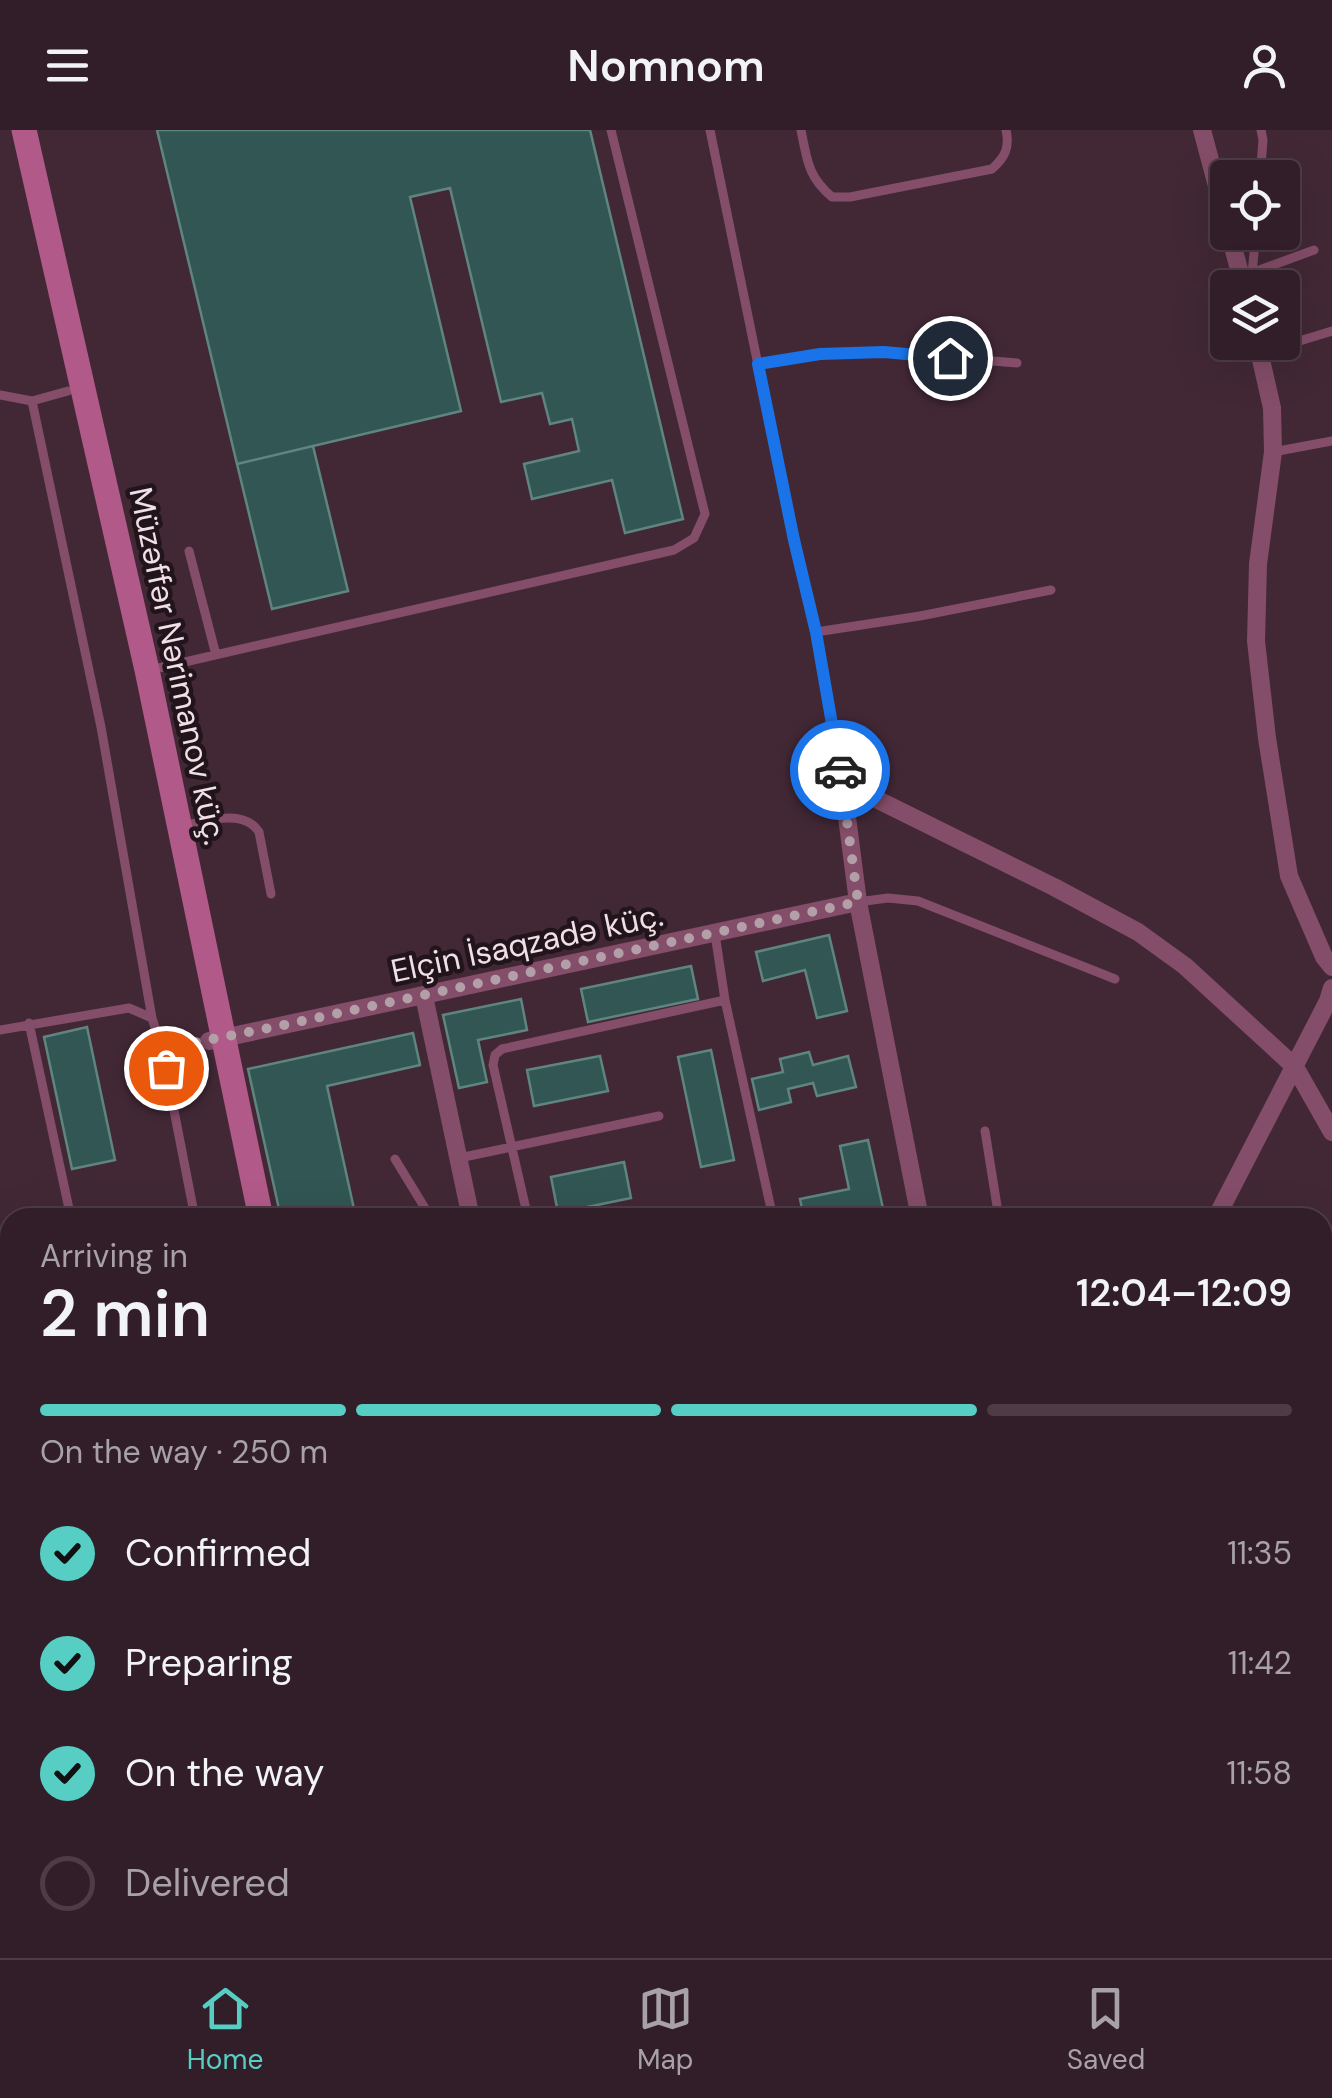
<!DOCTYPE html>
<meta charset="utf-8">
<style>
:root{--surface:#321e28;--page:#3d2b34;--text:#f1f3f6;--muted:#a8a2a8;--line:#4d3c45;--accent:#56cec4}
body{margin:0;font-family:"DM Sans",sans-serif;background:var(--page);color:var(--text);height:100vh;display:flex;flex-direction:column;font-size:38px;white-space:nowrap}
*{box-sizing:border-box;margin:0}
p{font-size:32px;color:var(--muted)}
.icon{flex:none;width:55px;height:55px;fill:none;stroke:currentColor;stroke-width:2;stroke-linecap:round;stroke-linejoin:round}
.map{position:relative;flex:1;overflow:hidden}
.panel{position:absolute;left:0px;top:1078px;width:1332px;height:752px;display:flex;flex-direction:column;background:var(--surface);border-radius:30px 30px 0 0;box-shadow:0 10px 40px #0002,0 0 0 2px var(--line)}
.panel>*{flex:none}
.controls{position:absolute;left:1210px;top:30px;display:grid;gap:20px}
.controls a{display:grid;place-items:center;width:90px;height:90px;border-radius:10px;background:var(--surface);box-shadow:0 10px 40px #0002,0 0 0 2px var(--line);font-size:50px}
.pin{position:absolute;display:grid;place-items:center;width:85px;height:85px;color:#fff;margin:-42px;border:5px solid #fff;border-radius:50%;box-shadow:0 2px 10px #0007}
.courier{position:absolute;display:grid;place-items:center;width:100px;height:100px;margin:-50px;border:8px solid #1a73e8;border-radius:50%;background:#fff;color:#222;box-shadow:0 2px 12px #0007}
.head em{font-style:normal;font-weight:600}
.head div{display:flex;flex-direction:column-reverse}
.head{display:flex;align-items:center;justify-content:space-between;height:170px;padding:0 40px}
h1{font-size:65px;font-weight:600;line-height:75px}
.bar{display:grid;grid-template-columns:repeat(4,1fr);gap:15px 10px;align-content:center;height:120px;padding:0 40px}
.bar i{height:12px;border-radius:8px;background:var(--line)}
.bar .active{background:var(--accent)}
.bar p{grid-column:span 4}
ol{padding:0 40px;list-style:none}
li{display:flex;align-items:center;gap:30px;height:110px}
li p{margin-inline-start:auto}
li .icon{padding:10px;border-radius:50%;background:var(--accent);color:#111;stroke-width:4}
li:last-child{color:var(--muted)}
li i{width:55px;height:55px;border:5px solid var(--line);border-radius:50%}
header{display:flex;justify-content:space-between;align-items:center;height:130px;padding:0 40px;background:var(--surface);font-size:45px;font-weight:600}
.dock{display:flex;justify-content:space-around;align-items:center;height:140px;border-top:2px solid var(--line);background:var(--surface);font-size:28px;color:var(--muted)}
.dock a{display:grid;justify-items:center;gap:5px}
.dock .active{color:var(--accent)}
.map>svg:first-child{display:block}
.building{fill:#315653;stroke:#5f8581;stroke-width:2.5}
.lines{fill:none;stroke-linecap:round;stroke-linejoin:round}
.service{stroke:#844d69;stroke-width:9}
.minor{stroke:#844d69;stroke-width:18}
.secondary{stroke:#b15a89;stroke-width:25}
.done{stroke:#b39fa8;stroke-width:10;stroke-dasharray:0 18}
.route{stroke:#1a73e8;stroke-width:12}
.labels{text-anchor:middle;stroke-width:9;stroke-linejoin:round;paint-order:stroke}
.street-label{font-size:32px;fill:#f0dfe6;stroke:#21151b}
</style>
<header><svg class="icon" aria-label="menu" viewBox="0 0 24 24"><path d="M4 6h16M4 12h16M4 18h16"/></svg>Nomnom<svg class="icon" aria-label="person" viewBox="0 0 24 24"><circle cx="12" cy="8" r="4"/><path d="M4 21q1-7 8-7t8 7"/></svg></header>
<div class="map">
<svg width="1332" height="1828" viewBox="0 0 1332 1828">
<rect width="100%" height="100%" fill="#422835"/>
<!-- building -->
<path class="building" d="M 157,0 L 590,0 L 683,389 L 625,403 L 612,350 L 532,369 L 524,334 L 579,321 L 572,289 L 550,294 L 542,263 L 501,272 L 450,58 L 410,67 L 461,281 L 237,334 Z
M 313,316 L 348,461 L 272,479 L 237,334 Z
M 829,805 L 847,881 L 817,888 L 805,840 L 763,851 L 756,822 Z
M 691,836 L 698,869 L 588,892 L 581,859 Z
M 521,869 L 527,900 L 478,910 L 487,952 L 459,958 L 443,885 Z
M 87,897 L 115,1030 L 72,1039 L 44,907 Z
M 413,903 L 420,935 L 327,956 L 356,1088 L 281,1088 L 248,939 Z
M 711,920 L 734,1030 L 701,1037 L 678,927 Z
M 809,922 L 813,935 L 848,926 L 856,957 L 817,966 L 813,953 L 788,959 L 791,972 L 759,980 L 752,949 L 783,942 L 780,929 Z
M 600,926 L 608,961 L 534,976 L 527,940 Z
M 868,1010 L 884,1083 L 864,1088 L 804,1088 L 800,1069 L 849,1059 L 840,1016 Z
M 624,1032 L 631,1068 L 558,1083 L 551,1047 Z
M 1332,1521 L 1332,1557 L 1322,1560 L 1322,1523 Z
M 458,1820 L 587,1820 L 551,1828 L 433,1828 L 433,1825 Z
M 633,1820 L 670,1820 L 672,1828 L 621,1828 L 620,1824 Z
M 1244,1820 L 1264,1820 L 1267,1828 L 1225,1828 Z"/>
<g class="lines">
<!-- service -->
<path class="service" d="M 710,0 L 794,411 L 816,502 L 844,664
M 801,0 C 807,30 808,47 832,67 L 850,67 L 992,39 C 1005,27 1010,18 1006,0
M 1260,48 L 1263,10 L 1261,0
M 1254,142 L 1314,120
M 1252,144 L 1256,102
M 1260,223 L 1332,201
M 758,234 L 820,224 L 884,222 L 1017,233
M 68,261 L 32,271 L 101,597 L 152,888 L 162,919 L 209,911
M 0,265 L 32,271
M 1273,322 L 1332,311
M 189,421 L 216,525
M 816,502 L 920,486 L 1051,460
M 150,540 L 674,420 L 694,408 L 705,384 L 611,0
M 183,696 C 206,691 244,678 259,702 L 271,764
M 858,772 L 888,768 L 918,771 L 1115,849
M 715,804 L 725,870 L 773,1088
M 29,893 L 71,1088
M 0,900 L 129,878 L 152,888
M 162,919 L 195,1088
M 985,1001 L 997,1076 L 993,1088
M 459,1028 L 659,986
M 395,1029 L 431,1088
M 528,1088 L 493,935 L 495,925 L 502,919 L 725,870
M 1322,1141 L 1327,1140
M 0,1217 L 10,1215
M 0,1566 L 10,1564
M 0,1725 L 10,1723
M 1322,1731 L 1332,1727
M 1322,1784 L 1332,1787
M 248,1820 L 249,1828
M 690,1820 L 692,1828
M 1110,1820 L 1122,1828
M 1151,1828 L 1170,1820"/>
<!-- minor -->
<path class="minor" d="M 1202,0 L 1228,97
M 1229,102 L 1244,158
M 1257,212 L 1272,278 L 1273,322 L 1258,434 L 1256,511 L 1267,608 L 1289,746 L 1324,827 L 1332,837
M 424,866 L 471,1088
M 209,911 L 858,772
M 920,1088 L 858,772 L 844,664 L 859,663 L 872,667 L 1054,757 L 1138,802 L 1185,836 L 1295,937 L 1332,1002
M 1216,1088 L 1328,871 L 1332,858
M 1322,1443 L 1332,1442"/>
<!-- secondary -->
<path class="secondary" d="M 24,0 L 147,540 L 261,1088
M 1322,1659 L 1332,1655
M 1322,1694 L 1332,1690
M 412,1820 L 413,1828
M 923,1828 L 943,1820
M 1002,1828 L 1023,1820"/>
</g>
<g class="lines">
<!-- done -->
<path class="done" d="M 166,938 L 162,919 L 279,896 L 858,772 L 840,640"/>
<!-- route -->
<path class="route" d="M 840,640 L 816,502 L 794,410 L 758,234 L 820,224 L 884,222 L 950,228"/>
</g>
<g class="labels">
<!-- street labels -->
<g class="street-label">
<text transform="translate(178 536) rotate(78)" y="11">Müzəffər Nərimanov küç.</text>
<text transform="translate(527 813) rotate(-12)" y="11">Elçin İsaqzadə küç.</text>
</g>
</g>
</svg>
<div class="controls">
<a><svg class="icon" aria-label="locate" viewBox="0 0 24 24"><circle cx="12" cy="12" r="6"/><path d="M12 2v4M12 18v4M2 12h4M18 12h4"/></svg></a>
<a><svg class="icon" aria-label="layers" viewBox="0 0 24 24"><path d="M12 4l9 5-9 5-9-5zM3 14l9 5 9-5"/></svg></a>
</div>
<div class="pin" style="left:166px;top:938px;background:#ea580c"><svg class="icon" aria-label="bag" viewBox="0 0 24 24"><path d="M5 8h14l-1 12H6zM9 8a3 3 0 0 1 6 0"/></svg></div>
<div class="pin" style="left:950px;top:228px;background:#1f2937"><svg class="icon" aria-label="home" viewBox="0 0 24 24"><path d="M3 11l9-7 9 7M6 9v11h12V9"/></svg></div>
<div class="courier" style="left:840px;top:640px"><svg class="icon" aria-label="car" viewBox="0 0 24 24"><path d="M5 17H2v-5l4-1 3-4h7l3 4 3 1v5h-3M9 17h6M6 11h13"/><circle cx="7" cy="17" r="2"/><circle cx="17" cy="17" r="2"/></svg></div>
<section class="panel">
<div class="head"><div><h1>2 min</h1><p>Arriving in</p></div><em>12:04–12:09</em></div>
<div class="bar"><i class="active"></i><i class="active"></i><i class="active"></i><i></i><p>On the way · 250 m</p></div>
<ol>
<li><svg class="icon" aria-label="check" viewBox="0 0 24 24"><path d="M5 12l5 5 9-10"/></svg>Confirmed<p>11:35</p></li>
<li><svg class="icon" aria-label="check" viewBox="0 0 24 24"><path d="M5 12l5 5 9-10"/></svg>Preparing<p>11:42</p></li>
<li><svg class="icon" aria-label="check" viewBox="0 0 24 24"><path d="M5 12l5 5 9-10"/></svg>On the way<p>11:58</p></li>
<li><i></i>Delivered</li>
</ol>
</section>
</div>
<nav class="dock">
<a class="active"><svg class="icon" aria-label="home" viewBox="0 0 24 24"><path d="M3 11l9-7 9 7M6 9v11h12V9"/></svg>Home</a>
<a><svg class="icon" aria-label="map" viewBox="0 0 24 24"><path d="M3 6l6-2 6 2 6-2v14l-6 2-6-2-6 2zM9 4v14M15 6v14"/></svg>Map</a>
<a><svg class="icon" aria-label="saved" viewBox="0 0 24 24"><path d="M7 4h10v16l-5-4-5 4z"/></svg>Saved</a>
</nav>
